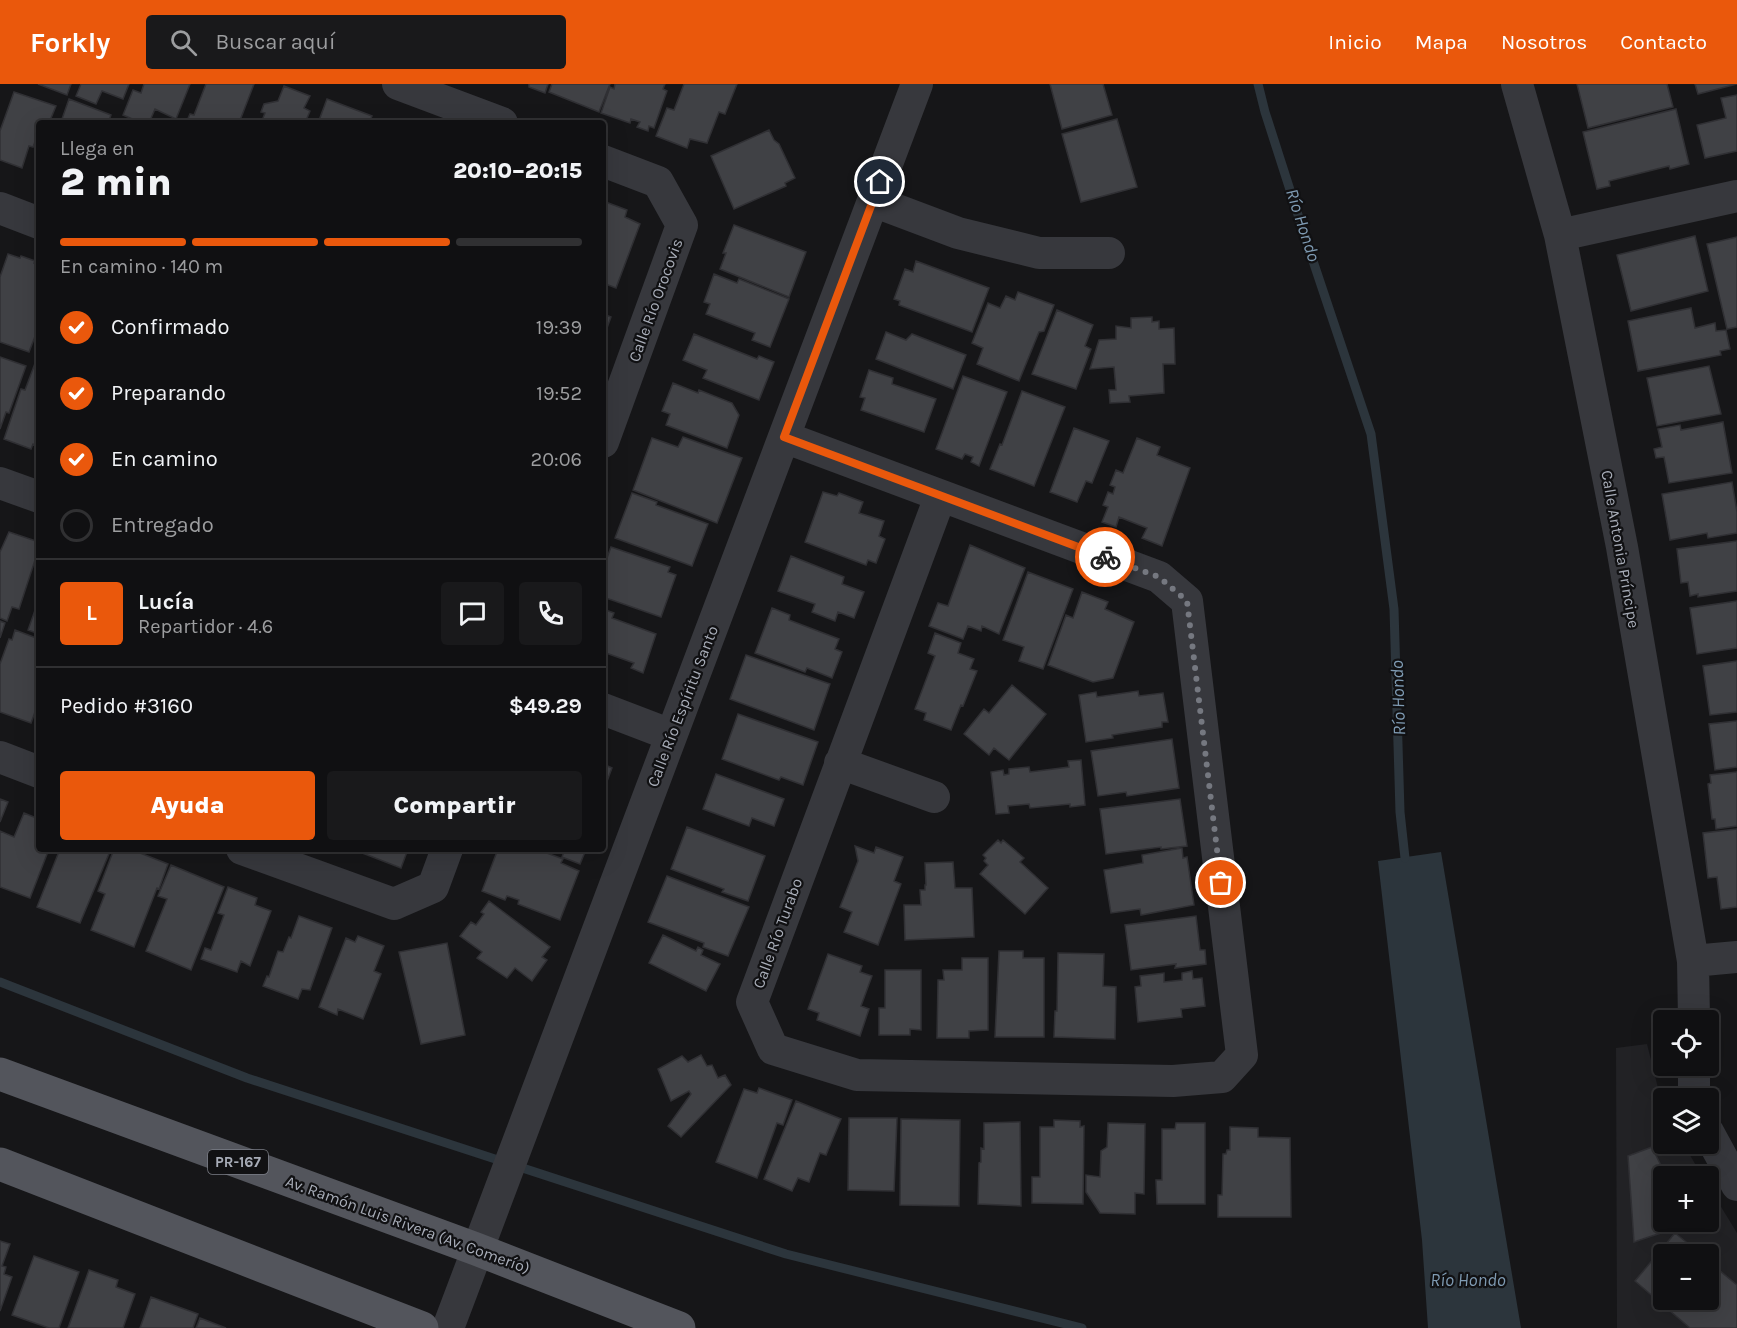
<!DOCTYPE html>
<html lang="es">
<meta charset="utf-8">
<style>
:root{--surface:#101012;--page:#19191b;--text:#f1f3f6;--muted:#9c9d9f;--line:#303032;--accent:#ea580c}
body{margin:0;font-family:Karla,sans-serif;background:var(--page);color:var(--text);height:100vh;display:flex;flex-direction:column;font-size:22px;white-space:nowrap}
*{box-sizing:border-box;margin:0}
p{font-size:20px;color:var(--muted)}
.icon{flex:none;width:33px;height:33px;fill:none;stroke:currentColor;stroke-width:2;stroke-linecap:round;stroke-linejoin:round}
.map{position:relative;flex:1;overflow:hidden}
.drawer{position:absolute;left:36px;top:36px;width:570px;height:732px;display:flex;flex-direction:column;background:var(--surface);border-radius:6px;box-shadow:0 6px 24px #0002,0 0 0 2px var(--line)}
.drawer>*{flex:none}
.controls{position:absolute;left:1653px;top:926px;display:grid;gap:12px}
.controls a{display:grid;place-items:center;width:66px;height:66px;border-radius:6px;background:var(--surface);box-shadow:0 6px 24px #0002,0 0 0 2px var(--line);font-size:30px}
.pin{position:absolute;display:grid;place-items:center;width:51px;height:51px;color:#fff;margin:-26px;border:3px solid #fff;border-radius:50%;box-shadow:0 2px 6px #0007}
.courier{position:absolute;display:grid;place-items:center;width:60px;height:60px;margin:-30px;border:4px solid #ea580c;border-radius:50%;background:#fff;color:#222;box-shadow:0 2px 8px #0007}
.head em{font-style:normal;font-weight:800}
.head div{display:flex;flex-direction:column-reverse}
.head{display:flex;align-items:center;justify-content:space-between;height:102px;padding:0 24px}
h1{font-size:39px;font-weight:800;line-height:45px}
.bar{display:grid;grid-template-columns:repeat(4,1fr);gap:9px 6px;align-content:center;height:72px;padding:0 24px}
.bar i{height:8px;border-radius:4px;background:var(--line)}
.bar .selected{background:var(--accent)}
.bar p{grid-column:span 4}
.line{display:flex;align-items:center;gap:15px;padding:0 24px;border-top:2px solid var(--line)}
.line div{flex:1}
.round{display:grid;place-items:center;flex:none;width:63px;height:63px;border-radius:6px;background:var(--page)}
ol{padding:0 24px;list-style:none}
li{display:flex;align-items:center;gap:18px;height:66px}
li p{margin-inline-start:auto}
li .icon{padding:6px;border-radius:50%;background:var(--accent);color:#fff;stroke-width:4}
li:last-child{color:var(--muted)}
li i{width:33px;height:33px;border:3px solid var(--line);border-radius:50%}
.primary-button{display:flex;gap:12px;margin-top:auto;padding:12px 24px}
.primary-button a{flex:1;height:69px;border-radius:6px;background:var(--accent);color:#fff;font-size:24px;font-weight:800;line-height:69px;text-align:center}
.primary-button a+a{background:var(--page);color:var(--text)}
header{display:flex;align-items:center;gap:36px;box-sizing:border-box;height:84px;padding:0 30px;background:var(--accent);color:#fff}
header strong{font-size:28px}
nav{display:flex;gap:33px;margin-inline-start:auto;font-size:21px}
.search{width:420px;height:54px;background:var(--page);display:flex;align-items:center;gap:15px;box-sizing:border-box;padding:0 21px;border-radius:6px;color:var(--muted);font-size:22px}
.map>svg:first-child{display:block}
.built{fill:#222225;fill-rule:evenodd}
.water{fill:#2c353c}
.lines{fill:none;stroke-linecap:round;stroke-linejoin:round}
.stream{stroke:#2c353c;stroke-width:9}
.building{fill:#404145;stroke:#303034;stroke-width:1.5}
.minor{stroke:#37383d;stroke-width:32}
.major{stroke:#53555c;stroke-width:33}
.done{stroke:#757880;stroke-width:6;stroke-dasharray:0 10.8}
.route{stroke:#ea580c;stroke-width:8}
.labels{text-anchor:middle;stroke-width:4.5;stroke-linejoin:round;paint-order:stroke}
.shield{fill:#111113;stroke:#7b7e86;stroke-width:1.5}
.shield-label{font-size:15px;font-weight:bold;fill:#a8adb8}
.street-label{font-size:16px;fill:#a8adb8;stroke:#111113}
.water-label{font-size:18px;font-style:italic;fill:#7f9bb3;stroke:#111113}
</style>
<header>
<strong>Forkly</strong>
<div class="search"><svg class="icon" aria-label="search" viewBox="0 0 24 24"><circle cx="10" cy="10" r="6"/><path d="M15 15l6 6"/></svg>Buscar aquí</div>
<nav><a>Inicio</a><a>Mapa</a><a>Nosotros</a><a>Contacto</a></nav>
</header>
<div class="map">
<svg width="1737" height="1244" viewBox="0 0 1737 1244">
<rect width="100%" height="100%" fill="#161618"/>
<!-- built -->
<path class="built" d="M 1647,960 L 1663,1024 L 1664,1059 L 1683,1059 L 1702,1092 L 1664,1092 L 1664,1137 L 1708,1137 L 1709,1103 L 1737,1149 L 1737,1244 L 1617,1244 L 1616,964 ZM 1664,1170 L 1708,1170 L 1708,1215 L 1664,1215 Z"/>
<!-- water -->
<path class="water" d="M 1441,768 L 1521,1244 L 1428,1244 L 1422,1156 L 1378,777 Z"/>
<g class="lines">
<!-- stream -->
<path class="stream" d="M 1258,0 L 1265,28 L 1308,162 L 1371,350 L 1394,525 L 1400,728 L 1405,774
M 0,898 L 247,994 L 786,1170 L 1082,1244"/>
</g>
<!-- building -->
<path class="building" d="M 38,0 L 71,0 L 67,11 Z
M 81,0 L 129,0 L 123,15 L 102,7 L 96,20 L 76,12 Z
M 144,0 L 190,0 L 176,35 L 155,25 L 149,39 L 142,39 L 123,31 L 133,6 L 141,9 Z
M 206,0 L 254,0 L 239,39 L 186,39 L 190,30 L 194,31 Z
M 529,0 L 548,0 L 545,9 L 529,3 Z
M 552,0 L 610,0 L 599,28 L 549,8 Z
M 615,0 L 665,0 L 663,5 L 667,7 L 654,44 L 649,42 L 648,47 L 637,43 L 640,38 L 631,35 L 630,39 L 601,29 L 610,3 L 614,5 Z
M 684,0 L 737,0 L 725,30 L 719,28 L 707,59 L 690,55 L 687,64 L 656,52 L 667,24 L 674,26 Z
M 1050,0 L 1103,0 L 1112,31 L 1062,45 Z
M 1577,0 L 1667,0 L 1673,23 L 1588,44 Z
M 1695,0 L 1737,0 L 1698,10 Z
M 284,2 L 310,12 L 304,24 L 310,27 L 305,39 L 261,39 L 265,29 L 261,28 L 264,20 L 278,17 Z
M 14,8 L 56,22 L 49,39 L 39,39 L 39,47 L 33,63 L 29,62 L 22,84 L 0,76 L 0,47 Z
M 1737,11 L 1737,67 L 1705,74 L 1697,41 L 1726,34 L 1721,14 Z
M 69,15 L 111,31 L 108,39 L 66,39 L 67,37 L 62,35 Z
M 327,15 L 372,32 L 369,39 L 318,39 Z
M 1676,25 L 1689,80 L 1670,85 L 1669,82 L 1609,97 L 1610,102 L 1597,105 L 1583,48 Z
M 1117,35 L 1137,103 L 1081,118 L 1062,50 Z
M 769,46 L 774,56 L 779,60 L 795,94 L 785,99 L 786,102 L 734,125 L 711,72 Z
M 603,117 L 627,126 L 625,133 L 640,140 L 616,204 L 603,199 Z
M 734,141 L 806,168 L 789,213 L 720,185 L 726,169 L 723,169 Z
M 1695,152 L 1708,207 L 1631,227 L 1617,171 Z
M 1737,153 L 1737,243 L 1727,245 L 1707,160 Z
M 8,170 L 20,174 L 21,172 L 35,177 L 34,179 L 39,181 L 39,242 L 29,268 L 0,258 L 0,193 Z
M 916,177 L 989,204 L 972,248 L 899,221 L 900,217 L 894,215 L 905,185 L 913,188 Z
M 714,190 L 737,199 L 739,195 L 789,215 L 770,263 L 752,256 L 755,249 L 706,230 L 710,220 L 704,218 Z
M 1018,208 L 1054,221 L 1044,247 L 1039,248 L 1019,297 L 977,280 L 983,264 L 972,259 L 988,219 L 1000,224 L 1006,212 L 1015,216 Z
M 1691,224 L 1695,244 L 1715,239 L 1716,247 L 1726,246 L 1730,265 L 1720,267 L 1721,271 L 1638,287 L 1628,237 Z
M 1057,226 L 1093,241 L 1085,262 L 1091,265 L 1076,305 L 1032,290 Z
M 603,230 L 611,233 L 603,255 Z
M 1152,233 L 1152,238 L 1159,237 L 1159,245 L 1174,244 L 1175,280 L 1163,280 L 1164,309 L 1129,312 L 1130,318 L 1110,319 L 1109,306 L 1116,306 L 1114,283 L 1090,285 L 1099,256 L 1116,255 L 1116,242 L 1131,244 L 1131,234 Z
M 886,248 L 906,256 L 912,250 L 966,271 L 953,305 L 876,275 Z
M 694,250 L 757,275 L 759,272 L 774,278 L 759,316 L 703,294 L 707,286 L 683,276 Z
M 0,273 L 26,282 L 9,329 L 6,328 L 0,345 Z
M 37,274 L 39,275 L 39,363 L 33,360 L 31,365 L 4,355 L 21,305 L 25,306 Z
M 1709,282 L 1721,330 L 1657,342 L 1647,294 Z
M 869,286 L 893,294 L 892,300 L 936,315 L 924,348 L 861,326 L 865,314 L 860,313 Z
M 963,292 L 1007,308 L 979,382 L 971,378 L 973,373 L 965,370 L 962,375 L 936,365 Z
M 673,299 L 698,309 L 699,306 L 732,319 L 739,331 L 727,364 L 666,341 L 670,330 L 662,327 Z
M 1022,307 L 1065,323 L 1034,402 L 990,385 L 1000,360 L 1002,361 Z
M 1723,338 L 1732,389 L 1669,399 L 1664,373 L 1656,374 L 1654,365 L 1662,363 L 1658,345 L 1680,341 L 1681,346 Z
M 1074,344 L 1109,357 L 1092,399 L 1086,397 L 1077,418 L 1050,408 Z
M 683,353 L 742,374 L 717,439 L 633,406 L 652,354 L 678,363 Z
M 1137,354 L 1160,363 L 1157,371 L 1190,384 L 1162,462 L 1142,454 L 1147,444 L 1119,433 L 1116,443 L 1102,438 L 1108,423 L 1103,421 L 1108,408 L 1113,410 L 1115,403 L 1110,401 L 1116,386 L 1123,389 Z
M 1732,398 L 1737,428 L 1737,449 L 1708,454 L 1707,449 L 1670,456 L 1662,410 Z
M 823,408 L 837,412 L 839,409 L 863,418 L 859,429 L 884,437 L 879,452 L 885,455 L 876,479 L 868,476 L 866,481 L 805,458 Z
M 632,409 L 657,418 L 656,421 L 708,440 L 692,482 L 615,454 Z
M 9,448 L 39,458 L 39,464 L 19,525 L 12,523 L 7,537 L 0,534 L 0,468 Z
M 1737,457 L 1737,507 L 1698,513 L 1698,510 L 1690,512 L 1688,498 L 1681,499 L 1677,465 Z
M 970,461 L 1025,484 L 999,550 L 982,542 L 981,547 L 968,542 L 963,555 L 929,542 L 938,519 L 948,522 Z
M 611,463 L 670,483 L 668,488 L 676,491 L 661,533 L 603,513 L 603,485 Z
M 791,472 L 844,493 L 842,500 L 864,508 L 854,534 L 838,528 L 835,537 L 812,528 L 815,520 L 778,507 Z
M 1028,488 L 1073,505 L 1043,585 L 1019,577 L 1024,563 L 1003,556 Z
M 1082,508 L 1108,518 L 1105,525 L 1134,538 L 1113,594 L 1093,598 L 1048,581 L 1066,531 L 1073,534 Z
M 39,515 L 39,550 L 28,546 Z
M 1737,517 L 1737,564 L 1697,570 L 1690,524 Z
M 772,524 L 790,531 L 789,536 L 839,555 L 835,565 L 842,568 L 832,594 L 807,584 L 805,588 L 755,569 Z
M 603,525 L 614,529 L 612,534 L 656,550 L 643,589 L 631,584 L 634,579 L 603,568 Z
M 0,537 L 5,539 L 0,554 Z
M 15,546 L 39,555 L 39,617 L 31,639 L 0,628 L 0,580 L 9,555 L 12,556 Z
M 935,549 L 961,559 L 958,569 L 974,575 L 970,585 L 977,587 L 963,622 L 961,621 L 951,646 L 924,636 L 926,629 L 915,625 L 935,572 L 928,569 Z
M 746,571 L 830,600 L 814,646 L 730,615 Z
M 1737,577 L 1737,628 L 1710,631 L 1703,582 Z
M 1012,601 L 1046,630 L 1009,676 L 994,664 L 989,671 L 964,650 L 984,625 L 989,629 Z
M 1138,607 L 1139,612 L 1163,609 L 1168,638 L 1162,638 L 1162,643 L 1112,651 L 1113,654 L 1086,658 L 1079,611 L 1096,608 L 1097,613 Z
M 738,630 L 818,658 L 803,701 L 781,693 L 779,696 L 722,675 Z
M 1737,637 L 1737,683 L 1715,686 L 1709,640 Z
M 1172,655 L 1179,704 L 1127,712 L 1126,708 L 1098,712 L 1091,667 Z
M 1081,676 L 1085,721 L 1070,723 L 1070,720 L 1030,724 L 1029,720 L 1008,722 L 1009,729 L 996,730 L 991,688 L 1003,686 L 1004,691 L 1009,690 L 1009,685 L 1029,683 L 1030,688 L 1069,683 L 1068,677 Z
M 603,680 L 612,684 L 603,708 Z
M 1737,688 L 1737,742 L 1716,745 L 1715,735 L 1712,735 L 1708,700 L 1711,699 L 1710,691 Z
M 716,690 L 784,715 L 774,742 L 752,734 L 749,742 L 703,725 Z
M 0,715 L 8,718 L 0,738 Z
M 1180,715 L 1187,762 L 1161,765 L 1161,763 L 1106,770 L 1100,725 Z
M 24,729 L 39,735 L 39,765 L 49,765 L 30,814 L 0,803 L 0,747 L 14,753 Z
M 687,743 L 765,772 L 748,817 L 722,808 L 724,805 L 671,785 Z
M 1737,745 L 1737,823 L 1721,825 L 1717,793 L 1708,794 L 1703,749 Z
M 998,756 L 1001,759 L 1003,756 L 1024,774 L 1020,778 L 1048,804 L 1025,830 L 980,790 L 988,781 L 984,777 L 986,774 L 983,771 Z
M 855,762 L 874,769 L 876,763 L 903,773 L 894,797 L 901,800 L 878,861 L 844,848 L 852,828 L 840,823 L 858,777 Z
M 1182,764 L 1183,774 L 1187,773 L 1194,821 L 1141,831 L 1140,825 L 1111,829 L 1104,786 L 1143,779 L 1142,771 Z
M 60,765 L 111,765 L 80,839 L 37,823 Z
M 114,765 L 130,765 L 168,780 L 159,805 L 157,804 L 134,863 L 91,846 L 105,810 L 98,807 Z
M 352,765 L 408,765 L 401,784 Z
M 498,765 L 536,765 L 563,775 L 561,779 L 579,787 L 560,836 L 518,820 L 519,816 L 507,812 L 505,816 L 482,807 Z
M 565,765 L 590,765 L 588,769 L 585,768 L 580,780 L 562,773 Z
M 953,778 L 955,804 L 972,804 L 974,853 L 905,856 L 904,821 L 921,821 L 920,806 L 925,806 L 925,801 L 926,801 L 925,779 Z
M 171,781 L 224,803 L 191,886 L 146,867 L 167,815 L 158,812 Z
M 667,792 L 749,823 L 728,872 L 703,863 L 704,859 L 648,838 Z
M 228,803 L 257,814 L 255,821 L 271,827 L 250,882 L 241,877 L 237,888 L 201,875 L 205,864 L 211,866 L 224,831 L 218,829 Z
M 489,817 L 550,863 L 542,873 L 547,876 L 532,897 L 515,884 L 507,894 L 477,874 L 482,868 L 460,852 L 471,838 L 476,841 L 484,830 L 481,828 Z
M 299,832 L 332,844 L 310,906 L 302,905 L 298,915 L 263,902 L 267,892 L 269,893 L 278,867 L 283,868 L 289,853 L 291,854 Z
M 1196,832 L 1200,866 L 1205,866 L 1206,880 L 1175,884 L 1176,880 L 1131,886 L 1125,841 Z
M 663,851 L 696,867 L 698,863 L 703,866 L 701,871 L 720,880 L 706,907 L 649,879 Z
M 358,852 L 384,862 L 374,887 L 381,890 L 363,935 L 338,925 L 337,931 L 319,923 L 346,854 L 355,858 Z
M 447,859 L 465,951 L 421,960 L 399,868 Z
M 999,867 L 1023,867 L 1023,874 L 1044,874 L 1044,953 L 995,953 Z
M 1058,869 L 1104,870 L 1103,902 L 1116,903 L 1115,955 L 1054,953 L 1055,927 L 1057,927 Z
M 828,870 L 862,882 L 860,888 L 872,892 L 861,922 L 869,925 L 860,952 L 817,936 L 819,929 L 808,925 Z
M 962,874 L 988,874 L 988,946 L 969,947 L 969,954 L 937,954 L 938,896 L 944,896 L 943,886 L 962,886 Z
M 885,886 L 921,886 L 921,946 L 910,945 L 910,951 L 879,951 L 879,924 L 885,924 Z
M 1192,887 L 1193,895 L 1202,894 L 1205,922 L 1181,925 L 1182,933 L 1138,938 L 1135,903 L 1141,902 L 1140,892 L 1164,889 L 1164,898 L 1182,896 L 1182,889 Z
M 701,971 L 707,982 L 712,981 L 718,994 L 725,991 L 731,1001 L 681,1053 L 668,1042 L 691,1010 L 689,1007 L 671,1017 L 658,985 L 682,972 L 688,978 Z
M 759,1004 L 792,1016 L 783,1041 L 777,1039 L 757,1094 L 716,1078 L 744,1005 L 757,1009 Z
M 796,1017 L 841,1035 L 826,1071 L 820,1069 L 809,1098 L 798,1094 L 792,1107 L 764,1095 Z
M 849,1034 L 897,1034 L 894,1107 L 848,1106 Z
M 901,1035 L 960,1036 L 959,1122 L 900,1121 Z
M 1054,1036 L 1080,1037 L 1080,1043 L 1084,1042 L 1083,1120 L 1032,1119 L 1032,1093 L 1040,1093 L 1040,1043 L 1054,1043 Z
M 1020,1038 L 1021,1122 L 978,1120 L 979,1079 L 981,1078 L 981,1064 L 984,1065 L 984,1039 Z
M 1108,1039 L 1145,1040 L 1144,1110 L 1135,1109 L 1135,1130 L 1100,1129 L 1086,1108 L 1086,1091 L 1100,1093 L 1101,1067 L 1107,1063 Z
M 1176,1039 L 1205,1039 L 1205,1120 L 1157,1120 L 1156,1096 L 1162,1096 L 1162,1045 L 1175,1045 Z
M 1230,1043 L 1258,1044 L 1258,1053 L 1290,1054 L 1291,1133 L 1218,1133 L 1218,1111 L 1222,1111 L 1223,1070 L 1226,1070 L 1227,1066 L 1230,1066 Z
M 1652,1063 L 1666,1092 L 1664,1092 L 1664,1137 L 1687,1137 L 1688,1140 L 1634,1158 L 1628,1072 Z
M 1675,1149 L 1701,1170 L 1664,1170 L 1664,1215 L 1708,1215 L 1708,1177 L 1737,1201 L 1737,1244 L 1690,1244 L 1635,1197 Z
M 0,1157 L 10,1160 L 2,1182 L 6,1183 L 4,1190 L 12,1193 L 0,1227 Z
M 34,1172 L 79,1188 L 59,1244 L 49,1244 L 12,1231 Z
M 89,1186 L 118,1196 L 116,1203 L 135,1210 L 123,1244 L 68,1244 Z
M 151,1213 L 198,1230 L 193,1244 L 140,1244 Z
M 200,1234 L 226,1244 L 196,1244 Z"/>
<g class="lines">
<!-- minor -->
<path class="minor" d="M 398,0 L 502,39
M 1517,0 L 1560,151 L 1622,463 L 1693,877 L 1694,936
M 603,77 L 658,98 L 682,141 L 603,358
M 873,117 L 958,149 L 1039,169 L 1109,169
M 0,124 L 39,139
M 1560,151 L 1737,112
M 784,353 L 1159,493 L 1187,517 L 1242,971 L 1222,993 L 1173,997 L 857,991 L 773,965 L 752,918 L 940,413
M 0,399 L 39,413
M 603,625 L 671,651
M 0,673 L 39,688
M 840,679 L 934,713
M 242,765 L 394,820 L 433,803 L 447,765
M 1693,877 L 1737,873
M 1694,981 L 1694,1014
M 1708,1048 L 1737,1101
M 448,1244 L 917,0"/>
<!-- major -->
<path class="major" d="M 0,990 L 476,1165 L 679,1244
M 0,1080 L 422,1244"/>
</g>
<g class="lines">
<!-- done -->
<path class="done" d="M 1105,473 L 1159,493 L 1187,517 L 1221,799"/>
<!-- route -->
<path class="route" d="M 880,98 L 784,353 L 1105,473"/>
</g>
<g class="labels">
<!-- shield labels -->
<rect class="shield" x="208" y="1066" width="60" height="24" rx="4.5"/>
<g class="shield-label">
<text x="238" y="1083">PR-167</text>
</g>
<!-- street labels -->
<g class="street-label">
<text transform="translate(655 216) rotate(-70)" y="6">Calle Río Orocovis</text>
<text transform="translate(1621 465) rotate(80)" y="6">Calle Antonia Príncipe</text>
<text transform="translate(682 622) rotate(-69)" y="6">Calle Río Espíritu Santo</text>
<text transform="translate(777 849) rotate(-70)" y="6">Calle Río Turabo</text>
<text transform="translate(408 1140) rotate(20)" y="6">Av. Ramón Luis Rivera (Av. Comerío)</text>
</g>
<!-- water labels -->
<g class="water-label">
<text transform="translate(1303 141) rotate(72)" y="6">Río Hondo</text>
<text transform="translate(1398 614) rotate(-92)" y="6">Río Hondo</text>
<text x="1468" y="1202">Río Hondo</text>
</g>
</g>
</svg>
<div class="controls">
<a><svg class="icon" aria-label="locate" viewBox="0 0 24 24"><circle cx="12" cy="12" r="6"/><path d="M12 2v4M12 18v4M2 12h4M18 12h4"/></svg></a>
<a><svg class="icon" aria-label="layers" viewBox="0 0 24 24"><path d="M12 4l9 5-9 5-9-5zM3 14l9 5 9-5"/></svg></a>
<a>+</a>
<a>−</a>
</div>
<div class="pin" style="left:1221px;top:799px;background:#ea580c"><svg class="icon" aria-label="bag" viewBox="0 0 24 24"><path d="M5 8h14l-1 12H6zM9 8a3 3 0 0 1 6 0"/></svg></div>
<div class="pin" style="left:880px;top:98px;background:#1f2937"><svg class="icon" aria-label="home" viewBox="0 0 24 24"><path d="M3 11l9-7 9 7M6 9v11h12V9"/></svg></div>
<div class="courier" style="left:1105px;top:473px"><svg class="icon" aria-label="bike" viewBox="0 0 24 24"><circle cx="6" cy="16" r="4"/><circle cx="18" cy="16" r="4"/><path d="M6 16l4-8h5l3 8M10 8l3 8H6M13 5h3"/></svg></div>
<section class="drawer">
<div class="head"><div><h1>2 min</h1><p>Llega en</p></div><em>20:10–20:15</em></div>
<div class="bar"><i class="selected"></i><i class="selected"></i><i class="selected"></i><i></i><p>En camino · 140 m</p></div>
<ol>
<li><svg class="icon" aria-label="check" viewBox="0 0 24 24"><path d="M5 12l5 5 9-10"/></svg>Confirmado<p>19:39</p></li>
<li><svg class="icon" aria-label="check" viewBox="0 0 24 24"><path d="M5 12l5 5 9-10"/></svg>Preparando<p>19:52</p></li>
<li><svg class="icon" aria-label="check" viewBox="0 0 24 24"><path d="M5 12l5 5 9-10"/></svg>En camino<p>20:06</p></li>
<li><i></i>Entregado</li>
</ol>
<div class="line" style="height:108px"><b class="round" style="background:var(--accent);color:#fff">L</b><div><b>Lucía</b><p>Repartidor · 4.6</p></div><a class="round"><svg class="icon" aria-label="chat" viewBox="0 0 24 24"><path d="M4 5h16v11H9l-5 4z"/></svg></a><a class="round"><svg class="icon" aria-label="phone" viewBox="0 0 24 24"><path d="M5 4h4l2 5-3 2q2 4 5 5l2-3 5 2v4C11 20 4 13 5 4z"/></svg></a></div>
<div class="line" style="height:78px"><div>Pedido #3160</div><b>$49.29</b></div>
<div class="primary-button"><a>Ayuda</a><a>Compartir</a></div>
</section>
</div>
